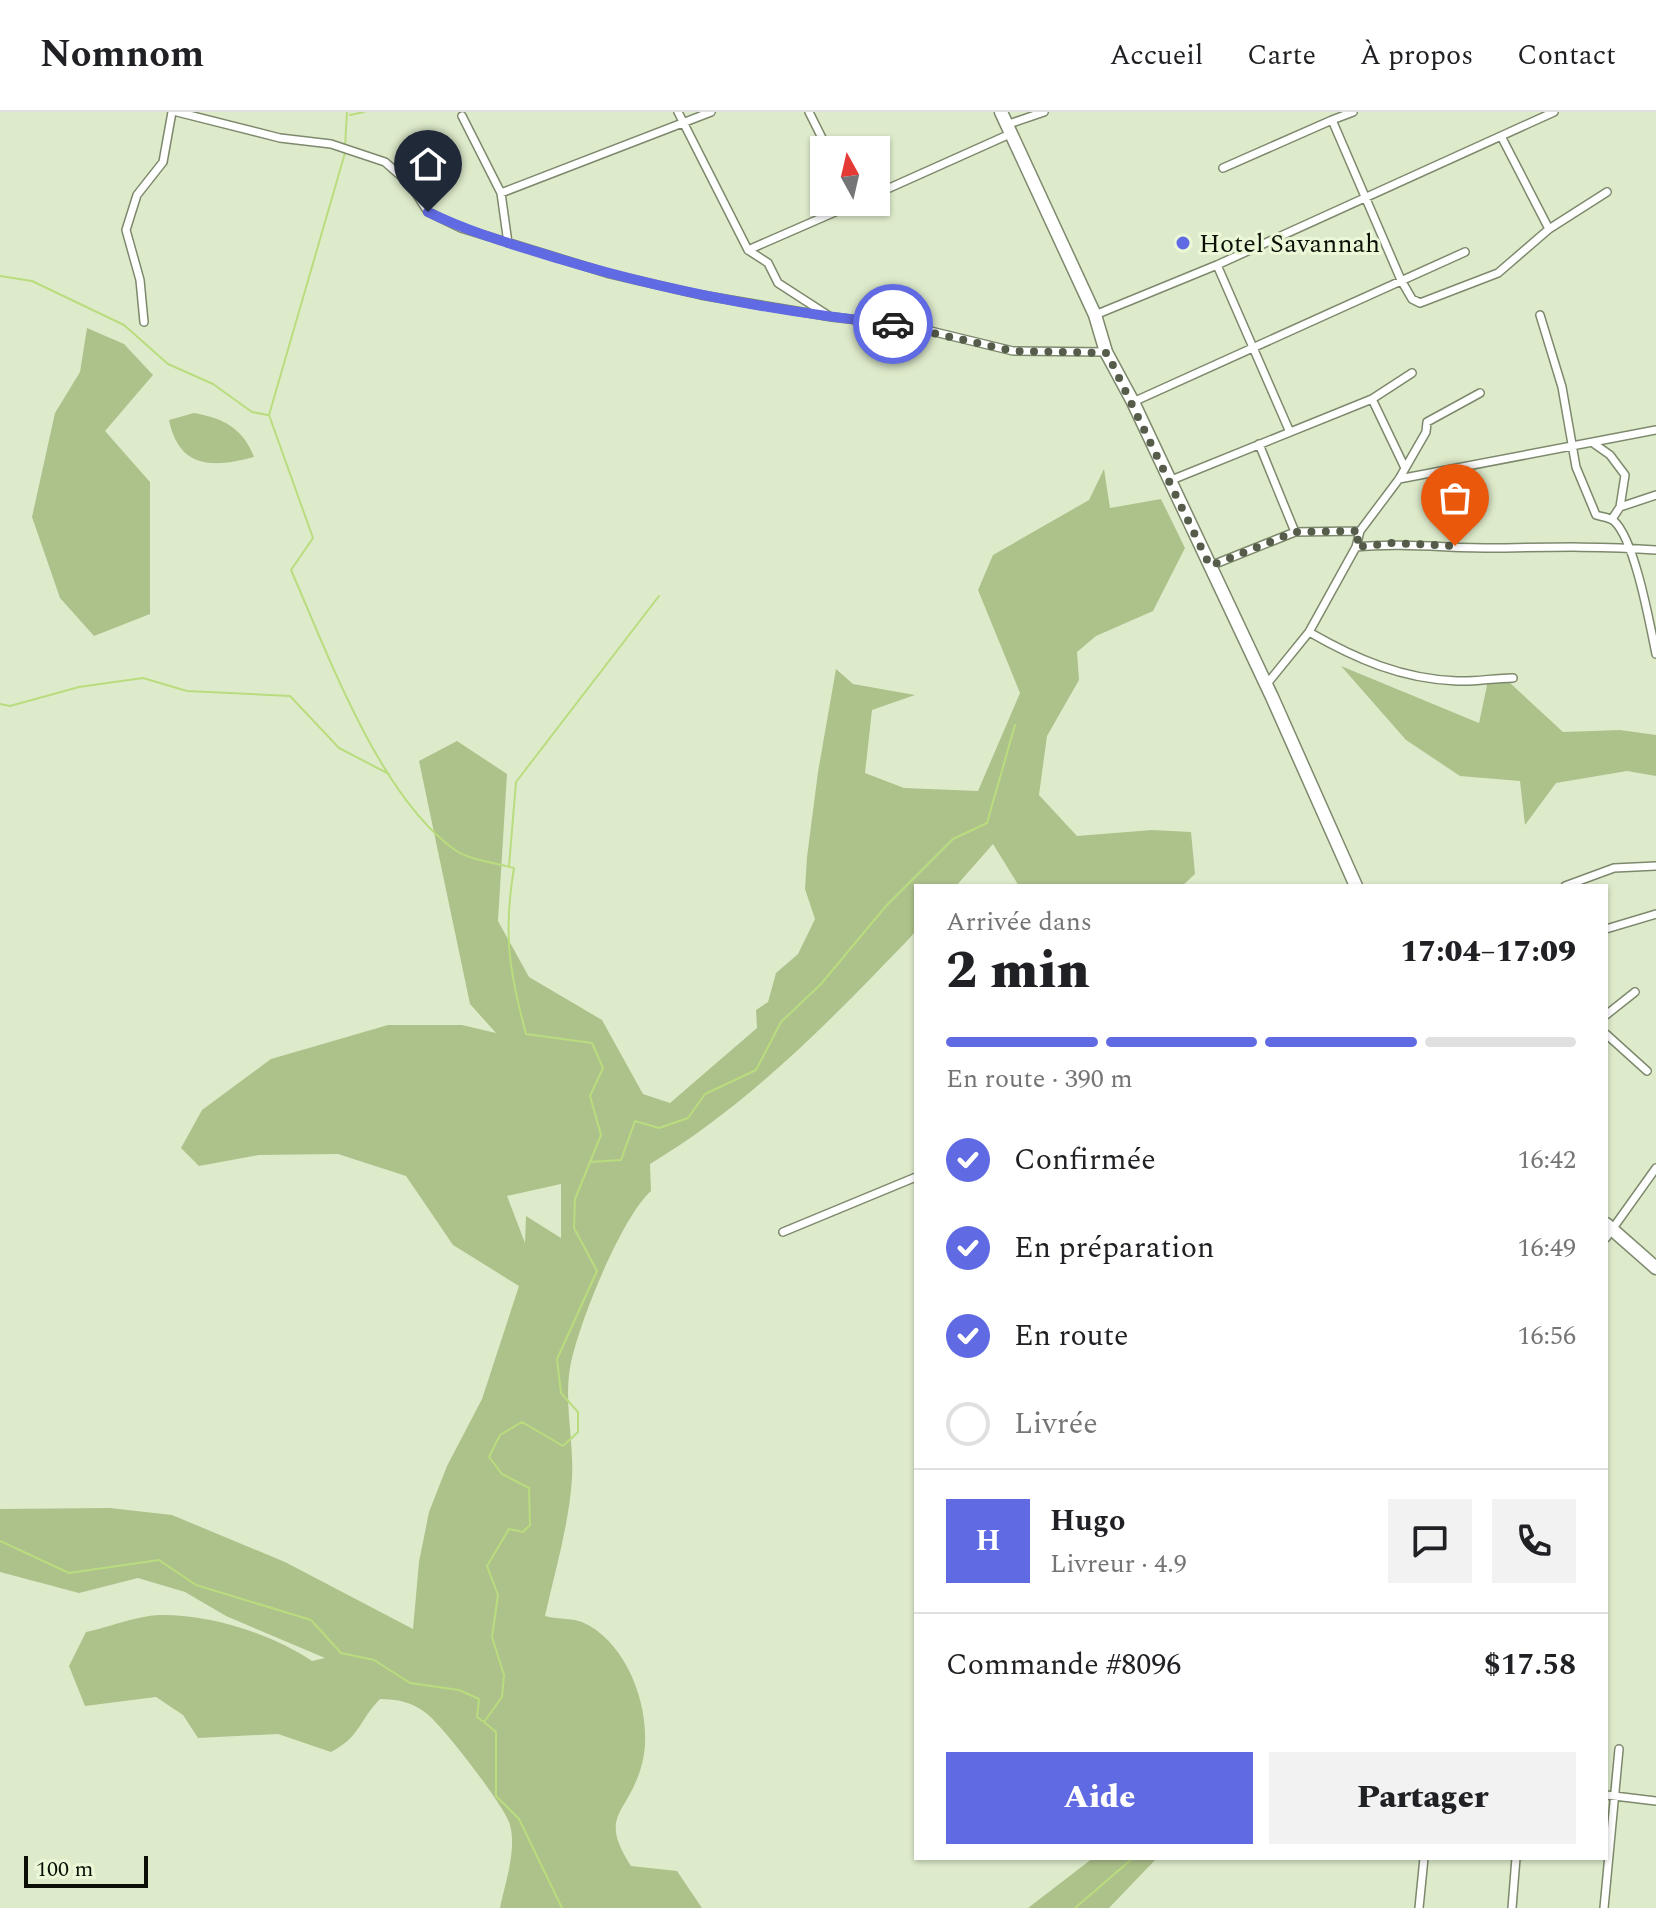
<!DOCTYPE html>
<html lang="fr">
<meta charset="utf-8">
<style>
:root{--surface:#fff;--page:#f2f2f2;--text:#202124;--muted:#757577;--line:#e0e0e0;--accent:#606ae2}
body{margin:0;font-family:Spectral,serif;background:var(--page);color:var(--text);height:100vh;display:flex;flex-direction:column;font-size:30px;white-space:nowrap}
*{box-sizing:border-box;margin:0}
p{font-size:26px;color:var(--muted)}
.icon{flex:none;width:44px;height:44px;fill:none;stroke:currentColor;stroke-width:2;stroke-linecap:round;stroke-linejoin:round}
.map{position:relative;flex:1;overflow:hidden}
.drawer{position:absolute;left:914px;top:772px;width:694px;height:976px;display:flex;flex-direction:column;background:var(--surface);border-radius:0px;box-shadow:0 2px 6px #0004}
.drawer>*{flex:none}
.needle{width:52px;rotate:352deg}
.fabs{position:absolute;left:810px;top:24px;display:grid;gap:16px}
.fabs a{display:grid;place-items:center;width:80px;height:80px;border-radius:0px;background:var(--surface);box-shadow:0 2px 6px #0004;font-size:40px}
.scale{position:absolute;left:24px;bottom:20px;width:124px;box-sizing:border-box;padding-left:8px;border:4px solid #0b0f05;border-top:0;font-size:22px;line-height:28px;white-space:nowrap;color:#0b0f05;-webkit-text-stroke:6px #ebf8d8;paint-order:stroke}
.pin{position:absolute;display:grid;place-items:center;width:68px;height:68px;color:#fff;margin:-82px -34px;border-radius:50% 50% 50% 0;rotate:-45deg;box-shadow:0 0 8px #0007}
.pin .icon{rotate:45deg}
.courier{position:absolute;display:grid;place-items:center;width:80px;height:80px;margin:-40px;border:6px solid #606ae2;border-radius:50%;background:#fff;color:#222;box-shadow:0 2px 10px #0007}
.head em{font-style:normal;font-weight:800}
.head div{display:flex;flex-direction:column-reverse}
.head{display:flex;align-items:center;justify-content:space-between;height:136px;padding:0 32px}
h1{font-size:52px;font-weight:800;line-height:60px}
.bar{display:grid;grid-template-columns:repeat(4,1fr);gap:12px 8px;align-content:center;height:96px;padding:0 32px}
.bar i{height:10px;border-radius:6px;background:var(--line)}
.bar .on{background:var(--accent)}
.bar p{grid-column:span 4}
.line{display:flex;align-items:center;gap:20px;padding:0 32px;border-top:2px solid var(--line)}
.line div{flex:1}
.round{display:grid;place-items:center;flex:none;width:84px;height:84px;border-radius:0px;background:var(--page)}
ol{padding:0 32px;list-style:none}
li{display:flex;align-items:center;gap:24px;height:88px}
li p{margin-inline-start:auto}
li .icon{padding:8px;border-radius:50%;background:var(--accent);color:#fff;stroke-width:4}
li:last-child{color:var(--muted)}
li i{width:44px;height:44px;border:4px solid var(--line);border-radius:50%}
.primary-button{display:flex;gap:16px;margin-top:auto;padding:16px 32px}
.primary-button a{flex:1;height:92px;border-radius:0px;background:var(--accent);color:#fff;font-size:32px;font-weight:800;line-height:92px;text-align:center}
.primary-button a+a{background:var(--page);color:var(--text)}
header{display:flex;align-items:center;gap:48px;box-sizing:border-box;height:112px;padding:0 40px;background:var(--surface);border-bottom:2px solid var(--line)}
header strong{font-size:38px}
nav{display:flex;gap:44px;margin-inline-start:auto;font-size:28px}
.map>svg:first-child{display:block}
.green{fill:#adc28b;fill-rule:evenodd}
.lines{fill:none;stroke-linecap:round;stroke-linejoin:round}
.stream{stroke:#b9dc7e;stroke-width:2}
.minor-casing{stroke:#7d896c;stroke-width:10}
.trunk-casing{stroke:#7d896c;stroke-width:15}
.minor{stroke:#fff;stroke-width:7}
.trunk{stroke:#fff;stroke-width:12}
.done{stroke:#555c4a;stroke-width:8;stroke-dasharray:0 14.4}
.route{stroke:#606ae2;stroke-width:10}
.poi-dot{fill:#606ae2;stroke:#ebf8d8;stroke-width:3}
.labels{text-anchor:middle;stroke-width:6;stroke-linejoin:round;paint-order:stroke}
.poi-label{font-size:26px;fill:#0b0f05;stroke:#ebf8d8;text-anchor:start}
</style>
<header>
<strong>Nomnom</strong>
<nav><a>Accueil</a><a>Carte</a><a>À propos</a><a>Contact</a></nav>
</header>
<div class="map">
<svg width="1656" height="1796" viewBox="0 0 1656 1796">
<rect width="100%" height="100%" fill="#deebcb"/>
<!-- green -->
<path class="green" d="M 87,216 L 124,232 L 153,263 L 105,319 L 150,370 L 150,502 L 94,524 L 60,486 L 32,405 L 55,301 L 80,260 Z
M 194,301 C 223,306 243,316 254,345 C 213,356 179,357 169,308 Z
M 1104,357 L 1110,396 L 1161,387 L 1185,436 L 1153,499 L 1096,524 L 1077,540 L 1079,568 L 1047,624 L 1039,683 L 1077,724 L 1152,718 L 1191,720 L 1195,762 L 1182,774 L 1019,774 L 993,732 L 956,774 L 916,774 L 916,819 L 905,831 C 827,912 747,994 650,1052 L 651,1079 C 621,1106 577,1215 570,1256 C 564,1291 574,1330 572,1366 C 569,1413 555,1459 545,1504 C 556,1507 571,1506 582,1510 C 631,1531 657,1610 640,1659 C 625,1704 599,1704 631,1754 L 677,1759 L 702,1796 L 500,1796 C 505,1771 518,1735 509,1710 C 502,1691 443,1614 426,1601 C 412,1590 397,1587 380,1587 C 359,1609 359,1626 331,1640 L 278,1622 L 198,1626 L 183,1603 L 156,1585 L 85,1594 L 69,1554 L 86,1520 C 109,1515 136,1504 159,1503 C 209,1502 270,1521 312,1549 L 325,1546 L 226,1504 L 185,1480 L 138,1466 L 79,1481 L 0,1460 L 0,1397 L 110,1396 L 172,1403 L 285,1450 L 413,1517 L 419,1450 L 429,1400 L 447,1354 L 482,1287 L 519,1174 L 453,1133 L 406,1064 L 338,1042 L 259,1043 L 199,1054 L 181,1036 L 202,998 L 271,947 L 388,913 L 462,913 L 496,921 L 470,892 L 419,649 L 457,629 L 507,662 L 498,809 L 529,865 L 602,908 L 643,982 L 670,991 L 757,916 L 756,898 L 768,890 L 776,861 L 798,842 L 815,807 L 805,777 L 807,745 L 818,660 L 836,557 L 853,572 L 915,583 L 872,598 L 865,661 L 904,676 L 978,679 L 1020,581 L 978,478 L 993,443 L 1089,388 ZM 561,1072 L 561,1126 L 526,1104 L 525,1131 L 507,1084 Z
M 1341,554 L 1479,611 L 1489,564 L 1509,570 L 1563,620 L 1620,618 L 1656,623 L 1656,664 L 1627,659 L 1556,671 L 1525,713 L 1520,669 L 1460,664 L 1406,628 Z
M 1093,1746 L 1157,1746 L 1109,1796 L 1028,1796 Z"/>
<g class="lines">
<!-- stream -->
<path class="stream" d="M 350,3 L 364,0
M 345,35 L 347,0
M 345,41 L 269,303 L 313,426 L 291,458 C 328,542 379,684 455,738 C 469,748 497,751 514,756 C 503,822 509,858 526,922 L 592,931 L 603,956 L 590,984 L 601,1023 L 575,1087 L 574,1116 L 597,1159 L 557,1247 L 561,1281 L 578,1300 L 578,1320 L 563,1334 L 522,1310 L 500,1323 L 489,1345 L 502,1362 L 529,1376 L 530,1413 L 523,1420 L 509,1417 L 487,1454 L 498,1483 L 492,1525 L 504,1563 L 502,1585 L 484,1610 L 496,1620 L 496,1684 L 519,1707 L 562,1796
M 0,164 L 32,169 L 124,213 L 168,252 L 213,272 L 252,300 L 268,303
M 0,592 L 10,594 L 79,575 L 143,566 L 187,579 L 290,584 L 339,636 L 389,662
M 509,754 L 516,670 L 659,484
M 590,1050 L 621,1048 L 635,1009 L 659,1016 L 688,1006 L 705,982 L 756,958 L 781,910 L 821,872 L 886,794 L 953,727 L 987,711 L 1015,613
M 0,1429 L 69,1461 L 159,1448 L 196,1473 L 311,1508 L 341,1541 L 374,1548 L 410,1571 L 459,1578 L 479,1587 L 477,1605 L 484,1610
M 1075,1796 L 1133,1746"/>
<!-- minor casing -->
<g class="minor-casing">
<path id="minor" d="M 177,0 L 280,26 L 331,32 L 385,50 L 410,72 L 428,100 L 461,116 L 610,162 L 701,183 L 832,205 L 910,214 L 1013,239 L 1106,240
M 678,0 L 748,138 L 768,151 L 778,171 L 829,204
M 809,0 L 828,38
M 1353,0 L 1332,8 L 1401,168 L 1412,187 L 1420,191 L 1498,161 L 1549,117 L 1607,80
M 462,4 L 501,81 L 508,131
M 1006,13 L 1044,0
M 1502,26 L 1549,117
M 1223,56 L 1332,8
M 501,81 L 711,0
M 876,82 L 1010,22
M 748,138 L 858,90
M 1217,153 L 1289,318
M 1095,203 L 1217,153 L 1554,0
M 1540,203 L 1562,275 L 1576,355 L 1596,403 C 1602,405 1609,405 1614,409 C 1635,428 1650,513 1656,542
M 144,210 L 140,168 L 126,118 L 137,83 L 163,50 L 172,0
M 1372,287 L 1405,356
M 1133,290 L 1465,140
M 1593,331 L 1610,343 L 1625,363 L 1620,395 L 1612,407
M 1259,332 L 1295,420
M 1399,367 L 1656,318
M 1169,369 L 1372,287 L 1412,261
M 1620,395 L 1656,383
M 1356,435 C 1405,430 1454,437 1503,436 C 1555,435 1604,434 1656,438
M 1210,454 L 1295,420 L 1360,419
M 1309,520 C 1356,547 1402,567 1457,569 C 1475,570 1494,566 1513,566
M 1266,573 L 1309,520 L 1356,435 L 1360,419 L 1399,367 L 1426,320 L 1427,310 L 1480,281
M 1565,774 L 1614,756 L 1656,754
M 1606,817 L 1656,802
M 1606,903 L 1635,880
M 1606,922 L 1647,959
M 783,1120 L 916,1065
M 1606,1126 L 1656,1056
M 1606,1683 L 1656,1689
M 1419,1796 L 1424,1746
M 1512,1796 L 1516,1746
M 1604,1796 L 1619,1637"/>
</g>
<!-- trunk casing -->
<g class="trunk-casing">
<path id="trunk" d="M 1001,0 L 1095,203 L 1106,240 L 1133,290 L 1272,585 L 1356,774
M 1606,1112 L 1656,1156"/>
</g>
<!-- minor -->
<use href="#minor" class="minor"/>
<!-- trunk -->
<use href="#trunk" class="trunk"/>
</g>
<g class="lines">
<!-- done -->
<path class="done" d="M 893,212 L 1013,239 L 1107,241 L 1210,454 L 1295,420 L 1360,419 L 1356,435 L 1392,431 L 1455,434"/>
<!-- route -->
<path class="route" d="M 428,100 C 471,121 515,133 560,147 C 669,180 780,200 893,212"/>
</g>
<!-- markers -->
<circle class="poi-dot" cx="1183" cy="131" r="8"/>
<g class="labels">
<!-- poi labels -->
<g class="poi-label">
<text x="1199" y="140">Hotel Savannah</text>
</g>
</g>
</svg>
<div class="fabs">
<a><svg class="needle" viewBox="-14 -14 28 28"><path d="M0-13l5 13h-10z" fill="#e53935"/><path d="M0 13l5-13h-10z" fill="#757577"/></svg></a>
</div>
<div class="scale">100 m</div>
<div class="pin" style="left:1455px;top:434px;background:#ea580c"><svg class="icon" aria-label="bag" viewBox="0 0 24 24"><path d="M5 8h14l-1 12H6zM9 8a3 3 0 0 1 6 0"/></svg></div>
<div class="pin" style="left:428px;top:100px;background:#1f2937"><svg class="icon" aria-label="home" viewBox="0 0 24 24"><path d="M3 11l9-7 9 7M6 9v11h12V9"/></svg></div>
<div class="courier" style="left:893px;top:212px"><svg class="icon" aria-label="car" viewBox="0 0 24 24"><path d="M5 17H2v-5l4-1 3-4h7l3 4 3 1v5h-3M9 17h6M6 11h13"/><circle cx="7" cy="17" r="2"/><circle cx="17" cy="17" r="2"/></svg></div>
<section class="drawer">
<div class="head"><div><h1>2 min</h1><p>Arrivée dans</p></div><em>17:04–17:09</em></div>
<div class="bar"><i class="on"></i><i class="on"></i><i class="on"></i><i></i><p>En route · 390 m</p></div>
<ol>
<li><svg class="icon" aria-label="check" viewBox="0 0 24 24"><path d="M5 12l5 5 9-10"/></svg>Confirmée<p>16:42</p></li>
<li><svg class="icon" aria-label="check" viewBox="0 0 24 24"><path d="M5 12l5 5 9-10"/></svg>En préparation<p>16:49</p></li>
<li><svg class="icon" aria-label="check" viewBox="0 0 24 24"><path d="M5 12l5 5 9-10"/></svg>En route<p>16:56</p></li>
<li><i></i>Livrée</li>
</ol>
<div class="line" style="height:144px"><b class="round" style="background:var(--accent);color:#fff">H</b><div><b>Hugo</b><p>Livreur · 4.9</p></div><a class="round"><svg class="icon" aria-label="chat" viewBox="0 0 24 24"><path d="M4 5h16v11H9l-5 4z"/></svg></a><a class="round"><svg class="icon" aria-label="phone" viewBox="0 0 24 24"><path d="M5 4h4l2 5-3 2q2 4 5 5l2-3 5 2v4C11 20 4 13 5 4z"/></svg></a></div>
<div class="line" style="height:104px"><div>Commande #8096</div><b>$17.58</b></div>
<div class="primary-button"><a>Aide</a><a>Partager</a></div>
</section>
</div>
